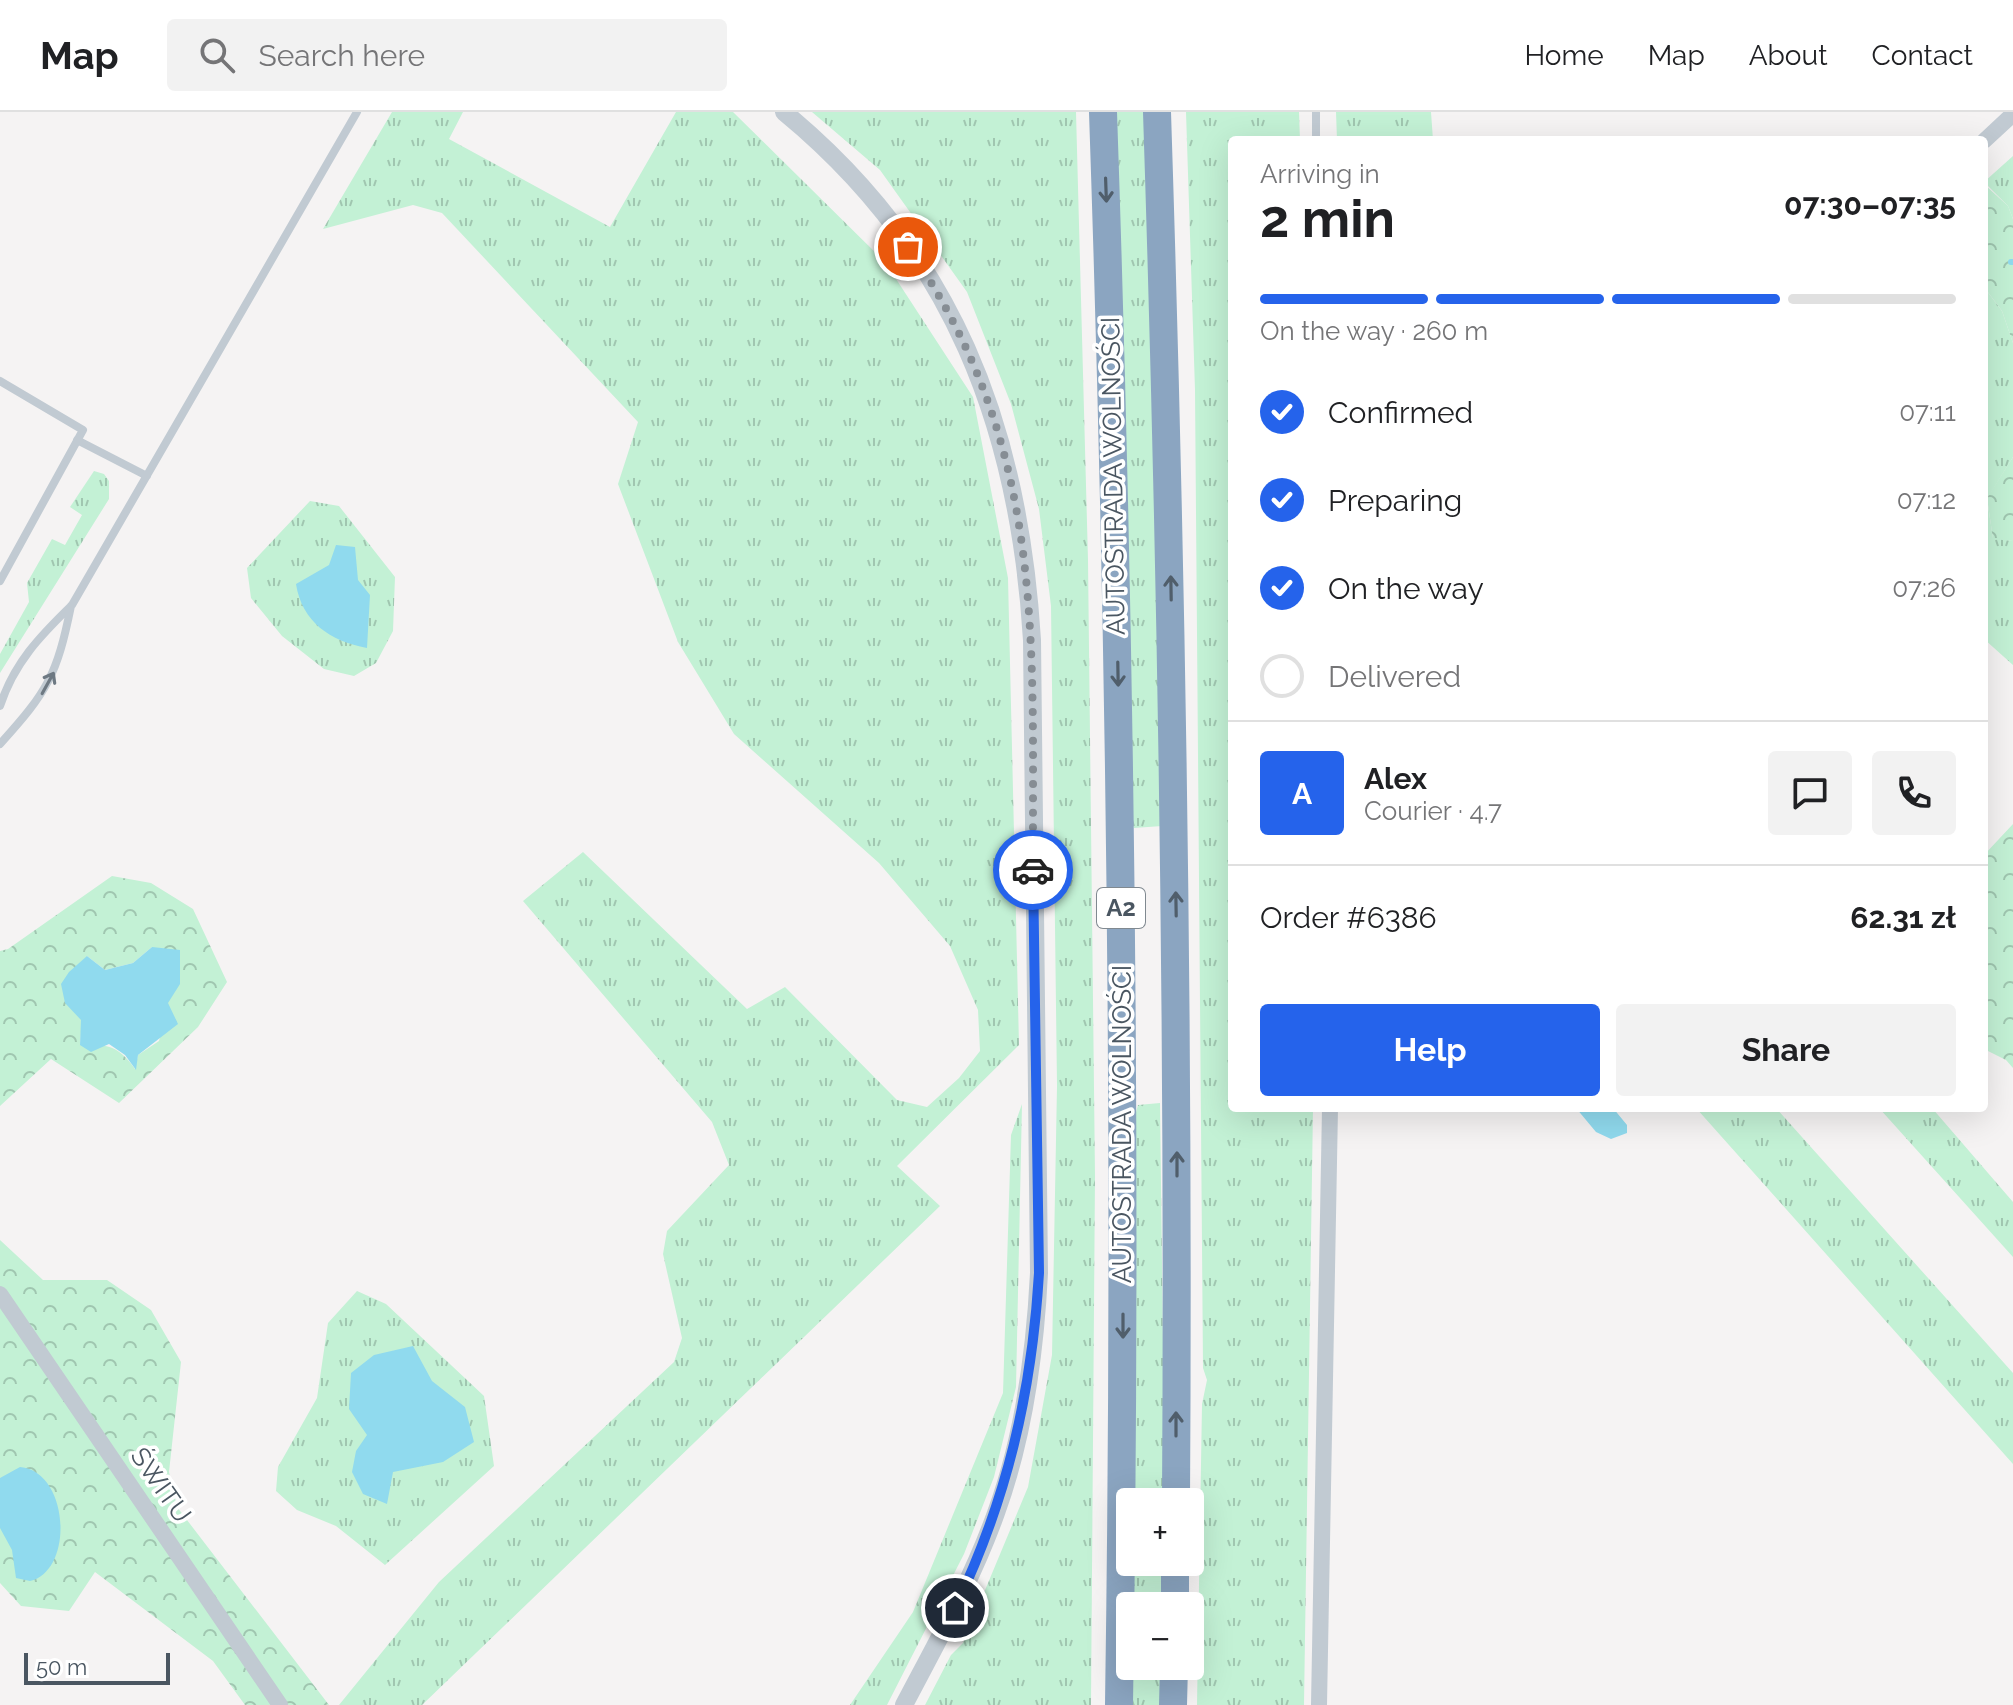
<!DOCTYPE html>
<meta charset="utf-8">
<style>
:root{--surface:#fff;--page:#f2f2f2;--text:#202124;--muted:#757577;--line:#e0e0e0;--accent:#2563eb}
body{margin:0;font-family:Raleway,sans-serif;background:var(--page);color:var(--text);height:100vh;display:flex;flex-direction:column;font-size:30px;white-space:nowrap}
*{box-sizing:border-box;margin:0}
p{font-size:26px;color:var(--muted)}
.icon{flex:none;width:44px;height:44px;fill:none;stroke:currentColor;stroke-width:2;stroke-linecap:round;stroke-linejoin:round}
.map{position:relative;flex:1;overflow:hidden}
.details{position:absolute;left:1228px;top:24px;width:760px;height:976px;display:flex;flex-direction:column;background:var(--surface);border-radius:8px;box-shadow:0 8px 32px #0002}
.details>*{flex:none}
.tools{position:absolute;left:1116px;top:1376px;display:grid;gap:16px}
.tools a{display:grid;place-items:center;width:88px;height:88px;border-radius:8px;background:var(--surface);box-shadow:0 8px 32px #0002;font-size:40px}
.scale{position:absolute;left:24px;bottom:20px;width:146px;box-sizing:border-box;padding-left:8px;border:4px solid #4a5661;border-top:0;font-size:22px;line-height:28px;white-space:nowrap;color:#4a5661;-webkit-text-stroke:6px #fff;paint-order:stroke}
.pin{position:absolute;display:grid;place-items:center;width:68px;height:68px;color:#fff;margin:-34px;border:4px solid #fff;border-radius:50%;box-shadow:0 2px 8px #0007}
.courier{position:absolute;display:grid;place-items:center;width:80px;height:80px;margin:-40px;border:6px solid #2563eb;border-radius:50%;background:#fff;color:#222;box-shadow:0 2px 10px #0007}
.headline em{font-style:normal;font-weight:700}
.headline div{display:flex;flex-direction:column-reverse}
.headline{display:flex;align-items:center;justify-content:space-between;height:136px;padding:0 32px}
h1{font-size:52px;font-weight:700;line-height:60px}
.bar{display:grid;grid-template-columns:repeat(4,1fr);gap:12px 8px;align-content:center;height:96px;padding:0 32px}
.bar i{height:10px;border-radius:6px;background:var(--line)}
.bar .active{background:var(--accent)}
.bar p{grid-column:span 4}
.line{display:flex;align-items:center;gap:20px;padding:0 32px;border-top:2px solid var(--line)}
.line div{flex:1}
.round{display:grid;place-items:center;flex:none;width:84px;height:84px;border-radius:8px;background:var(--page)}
ol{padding:0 32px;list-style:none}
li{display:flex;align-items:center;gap:24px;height:88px}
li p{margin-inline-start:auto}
li .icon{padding:8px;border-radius:50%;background:var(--accent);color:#fff;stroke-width:4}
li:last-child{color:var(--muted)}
li i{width:44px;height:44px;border:4px solid var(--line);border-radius:50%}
.primary-button{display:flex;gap:16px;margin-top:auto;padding:16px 32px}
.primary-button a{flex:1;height:92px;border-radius:8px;background:var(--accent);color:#fff;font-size:32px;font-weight:700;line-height:92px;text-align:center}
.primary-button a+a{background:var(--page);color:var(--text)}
header{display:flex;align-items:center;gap:48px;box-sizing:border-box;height:112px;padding:0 40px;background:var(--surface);border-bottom:2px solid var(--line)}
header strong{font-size:38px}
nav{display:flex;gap:44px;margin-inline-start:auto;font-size:28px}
.search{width:560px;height:72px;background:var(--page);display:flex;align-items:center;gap:20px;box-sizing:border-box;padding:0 28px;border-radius:8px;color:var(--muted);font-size:30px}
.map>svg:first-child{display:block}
.grass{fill:url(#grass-tufts)}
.forest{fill:url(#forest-crowns);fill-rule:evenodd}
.water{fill:#90daee}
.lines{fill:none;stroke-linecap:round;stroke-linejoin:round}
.stream{stroke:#90daee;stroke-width:6}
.service{stroke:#c1cad2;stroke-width:8}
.minor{stroke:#c1cad2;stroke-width:16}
.tertiary{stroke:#c1cad2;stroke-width:18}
.motorway{stroke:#8ba5c1;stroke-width:28}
.oneway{stroke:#505e6b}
.oneway2{stroke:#6e7983}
.done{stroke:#868d94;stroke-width:8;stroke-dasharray:0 14.4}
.route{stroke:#2563eb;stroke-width:10}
.labels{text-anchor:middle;stroke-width:7;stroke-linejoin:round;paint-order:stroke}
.shield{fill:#fff;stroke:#808990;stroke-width:2}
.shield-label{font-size:24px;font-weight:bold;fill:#4a5661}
.street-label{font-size:26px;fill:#4a5661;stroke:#fff}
</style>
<header>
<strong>Map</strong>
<div class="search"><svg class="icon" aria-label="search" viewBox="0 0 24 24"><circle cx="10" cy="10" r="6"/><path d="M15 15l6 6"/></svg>Search here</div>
<nav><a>Home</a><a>Map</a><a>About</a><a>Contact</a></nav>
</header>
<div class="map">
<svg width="2013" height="1593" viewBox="0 0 2013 1593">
<defs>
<pattern id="grass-tufts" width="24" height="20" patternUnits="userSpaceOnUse" patternTransform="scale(2)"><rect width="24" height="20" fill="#c3f1d5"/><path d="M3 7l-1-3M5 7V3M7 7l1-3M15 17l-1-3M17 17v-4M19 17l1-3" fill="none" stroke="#a0c6b0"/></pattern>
<pattern id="forest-crowns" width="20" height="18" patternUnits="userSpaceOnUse" patternTransform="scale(2)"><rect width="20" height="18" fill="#c3f1d5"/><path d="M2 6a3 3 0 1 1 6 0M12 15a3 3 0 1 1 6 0" fill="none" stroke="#a0c6b0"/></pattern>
</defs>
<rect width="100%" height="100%" fill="#f5f3f3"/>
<!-- grass -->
<path class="grass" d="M 392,0 L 463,0 L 449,27 L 610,115 L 676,0 L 733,0 L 885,150 L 973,285 L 1008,466 L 1019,933 L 897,1054 L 940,1094 L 422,1593 L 339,1593 L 439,1470 L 674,1250 L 682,1226 L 663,1142 L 667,1119 L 729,1053 L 712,1010 L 523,789 L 583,740 L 747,897 L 785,875 L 897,988 L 927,995 L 959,966 L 980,939 L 978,898 L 950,834 L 879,751 L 734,622 L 678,530 L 618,372 L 638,310 L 442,101 L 413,93 L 323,117 Z
M 812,0 L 1076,0 L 1088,448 L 1095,1064 L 1091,1593 L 925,1593 L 951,1543 L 963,1531 L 1028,1375 L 1052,1243 L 1057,974 L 1051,494 L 1039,397 L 1011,292 L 967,180 L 880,58 Z
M 1115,0 L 1145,0 L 1162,714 L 1134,716 L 1132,711 Z
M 1186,0 L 1299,0 L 1300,28 L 1232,28 L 1232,996 L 1313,996 L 1304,1593 L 1197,1593 L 1202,1292 L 1207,1268 L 1203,1256 L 1195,278 Z
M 1336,0 L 1431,0 L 1433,28 L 1337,28 Z
M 2013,44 L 2013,107 L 2008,94 L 1984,70 Z
M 1984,175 L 2002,199 L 2013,231 L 2013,345 L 1987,387 L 1993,426 L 2013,429 L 2013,553 L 1984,527 Z
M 94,359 L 104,362 L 109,369 L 109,387 L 0,561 L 0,542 L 29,490 L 27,471 L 52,427 L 65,433 L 82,403 L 70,395 Z
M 310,389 L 339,394 L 395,465 L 393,519 L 376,551 L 354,564 L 324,557 L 282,524 L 251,486 L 247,456 Z
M 1160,991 L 1165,1390 L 1133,1390 L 1135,1004 L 1138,993 Z
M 1022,992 L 1016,1275 L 994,1365 L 964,1442 L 887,1593 L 850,1593 L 913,1500 L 1003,1281 L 1011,1023 Z
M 1696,996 L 1776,996 L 2013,1261 L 2013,1352 Z
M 1879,996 L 1932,996 L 2013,1090 L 2013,1145 Z
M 357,1179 L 386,1192 L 484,1284 L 494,1354 L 385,1453 L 336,1414 L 297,1398 L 276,1379 L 278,1355 L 317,1286 L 328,1211 Z
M 1132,1450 L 1164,1450 L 1163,1494 L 1132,1494 Z
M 1131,1554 L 1162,1554 L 1161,1593 L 1130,1593 Z"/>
<!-- forest -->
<path class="forest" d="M 1984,72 L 2008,94 L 2013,107 L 2013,231 L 2002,199 L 1984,175 Z
M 2013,345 L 2013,429 L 1993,427 L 1987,386 Z
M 2013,712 L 2013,956 L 2006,948 L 1984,937 L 1984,743 Z
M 112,764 L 151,771 L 193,797 L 227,870 L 198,915 L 119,991 L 51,947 L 0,994 L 0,839 L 8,837 ZM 152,835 L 168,891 L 159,929 L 138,943 L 135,957 C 119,934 108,932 80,933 L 87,844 L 105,858 L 133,851 Z
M 0,1128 L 43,1168 L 107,1168 L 151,1198 L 181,1250 L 169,1360 L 177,1395 L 329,1593 L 245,1593 L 213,1549 L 95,1460 L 69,1499 L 21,1494 L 0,1471 Z"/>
<!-- water -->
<path class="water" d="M 336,433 L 355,435 L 358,468 L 370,483 L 367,536 C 330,529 302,510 296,472 L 329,453 Z
M 152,835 L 180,838 L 180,872 L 168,891 L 178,912 L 138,943 L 136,958 L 125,943 L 109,932 L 91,940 L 80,933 L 81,908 L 65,891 L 61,872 L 69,860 L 87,844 L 105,858 L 133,851 Z
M 1576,996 L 1613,996 L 1627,1013 L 1627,1021 L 1611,1027 L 1596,1020 Z
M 413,1234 L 432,1269 L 465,1295 L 474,1330 L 443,1350 L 393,1360 L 387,1392 L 363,1382 L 352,1360 L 356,1339 L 367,1323 L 349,1297 L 351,1261 L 374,1243 Z
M 20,1355 C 69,1359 75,1458 30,1469 L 16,1466 L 12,1438 L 0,1416 L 0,1366 Z"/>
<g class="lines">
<!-- stream -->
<path class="stream" d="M 2011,150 L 2013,150"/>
<!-- service -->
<path class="service" d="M 1316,0 L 1316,28
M 0,269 L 83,318 L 0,469
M 77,328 L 147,364
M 0,594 C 14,551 40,524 72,493 L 357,0
M 0,632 C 48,579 57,563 71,494"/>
<!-- minor -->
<path class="minor" d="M 1984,29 L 2013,2
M 0,1182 L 280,1593
M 1319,1593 L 1330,996"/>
<!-- tertiary -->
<path class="tertiary" d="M 784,0 C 953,139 1019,315 1032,528 L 1039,1161 C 1035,1242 1024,1324 996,1401 C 972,1468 937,1530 904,1593"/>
<!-- motorway -->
<path class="motorway" d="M 1103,0 C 1121,531 1127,1062 1119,1593
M 1157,0 C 1172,463 1179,926 1176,1390
M 1175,1494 L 1175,1450
M 1173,1593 L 1174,1554"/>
</g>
<!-- one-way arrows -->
<defs><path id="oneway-shaft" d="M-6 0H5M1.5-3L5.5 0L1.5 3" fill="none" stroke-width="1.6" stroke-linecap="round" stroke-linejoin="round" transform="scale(2)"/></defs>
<g class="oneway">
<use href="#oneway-shaft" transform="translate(1106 78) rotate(88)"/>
<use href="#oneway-shaft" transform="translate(1171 476) rotate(-91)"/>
<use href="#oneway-shaft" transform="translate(1118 562) rotate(89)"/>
<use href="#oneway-shaft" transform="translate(1176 792) rotate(-91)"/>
<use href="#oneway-shaft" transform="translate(1177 1052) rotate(-90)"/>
<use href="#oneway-shaft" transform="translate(1123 1214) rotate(90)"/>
<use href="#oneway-shaft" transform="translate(1176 1312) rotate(-90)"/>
</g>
<use class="oneway2" href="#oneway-shaft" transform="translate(48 571) rotate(-61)"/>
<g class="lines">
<!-- done -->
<path class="done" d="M 908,135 C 1047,336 1032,526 1033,758"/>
<!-- route -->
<path class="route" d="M 955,1496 C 1007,1388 1032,1280 1039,1161 L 1033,758"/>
</g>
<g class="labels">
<!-- shield labels -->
<rect class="shield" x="1097" y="776" width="48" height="40" rx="6"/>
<g class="shield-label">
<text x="1121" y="804">A2</text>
</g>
<!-- street labels -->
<g class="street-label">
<text transform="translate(1113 364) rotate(-91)" y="9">AUTOSTRADA WOLNOŚCI</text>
<text transform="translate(1122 1012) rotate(-90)" y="9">AUTOSTRADA WOLNOŚCI</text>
<text transform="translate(161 1373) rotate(55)" y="9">ŚWITU</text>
</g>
</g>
</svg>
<div class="tools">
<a>+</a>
<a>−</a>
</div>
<div class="scale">50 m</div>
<div class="pin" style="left:908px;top:135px;background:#ea580c"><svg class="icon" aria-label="bag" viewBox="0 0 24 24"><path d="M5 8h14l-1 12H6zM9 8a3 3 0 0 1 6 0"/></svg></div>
<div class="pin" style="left:955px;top:1496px;background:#1f2937"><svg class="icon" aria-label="home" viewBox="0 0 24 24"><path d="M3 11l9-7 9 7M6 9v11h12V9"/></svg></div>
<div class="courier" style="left:1033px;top:758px"><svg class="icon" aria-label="car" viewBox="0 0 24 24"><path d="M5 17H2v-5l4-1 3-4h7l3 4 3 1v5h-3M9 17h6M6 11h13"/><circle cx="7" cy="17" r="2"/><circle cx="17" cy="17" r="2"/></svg></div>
<section class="details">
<div class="headline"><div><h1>2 min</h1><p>Arriving in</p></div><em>07:30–07:35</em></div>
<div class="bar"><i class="active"></i><i class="active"></i><i class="active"></i><i></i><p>On the way · 260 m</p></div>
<ol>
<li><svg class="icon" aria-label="check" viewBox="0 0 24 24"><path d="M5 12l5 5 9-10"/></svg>Confirmed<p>07:11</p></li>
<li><svg class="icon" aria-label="check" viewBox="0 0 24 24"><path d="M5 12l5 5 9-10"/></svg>Preparing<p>07:12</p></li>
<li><svg class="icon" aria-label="check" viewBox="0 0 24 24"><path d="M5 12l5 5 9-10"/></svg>On the way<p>07:26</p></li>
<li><i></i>Delivered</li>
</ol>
<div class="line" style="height:144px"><b class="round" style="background:var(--accent);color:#fff">A</b><div><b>Alex</b><p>Courier · 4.7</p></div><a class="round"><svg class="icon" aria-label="chat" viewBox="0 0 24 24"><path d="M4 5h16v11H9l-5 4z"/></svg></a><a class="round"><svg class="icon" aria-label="phone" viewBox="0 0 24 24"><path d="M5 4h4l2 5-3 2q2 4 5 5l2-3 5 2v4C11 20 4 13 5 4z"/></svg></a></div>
<div class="line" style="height:104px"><div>Order #6386</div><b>62.31 zł</b></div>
<div class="primary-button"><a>Help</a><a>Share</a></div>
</section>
</div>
